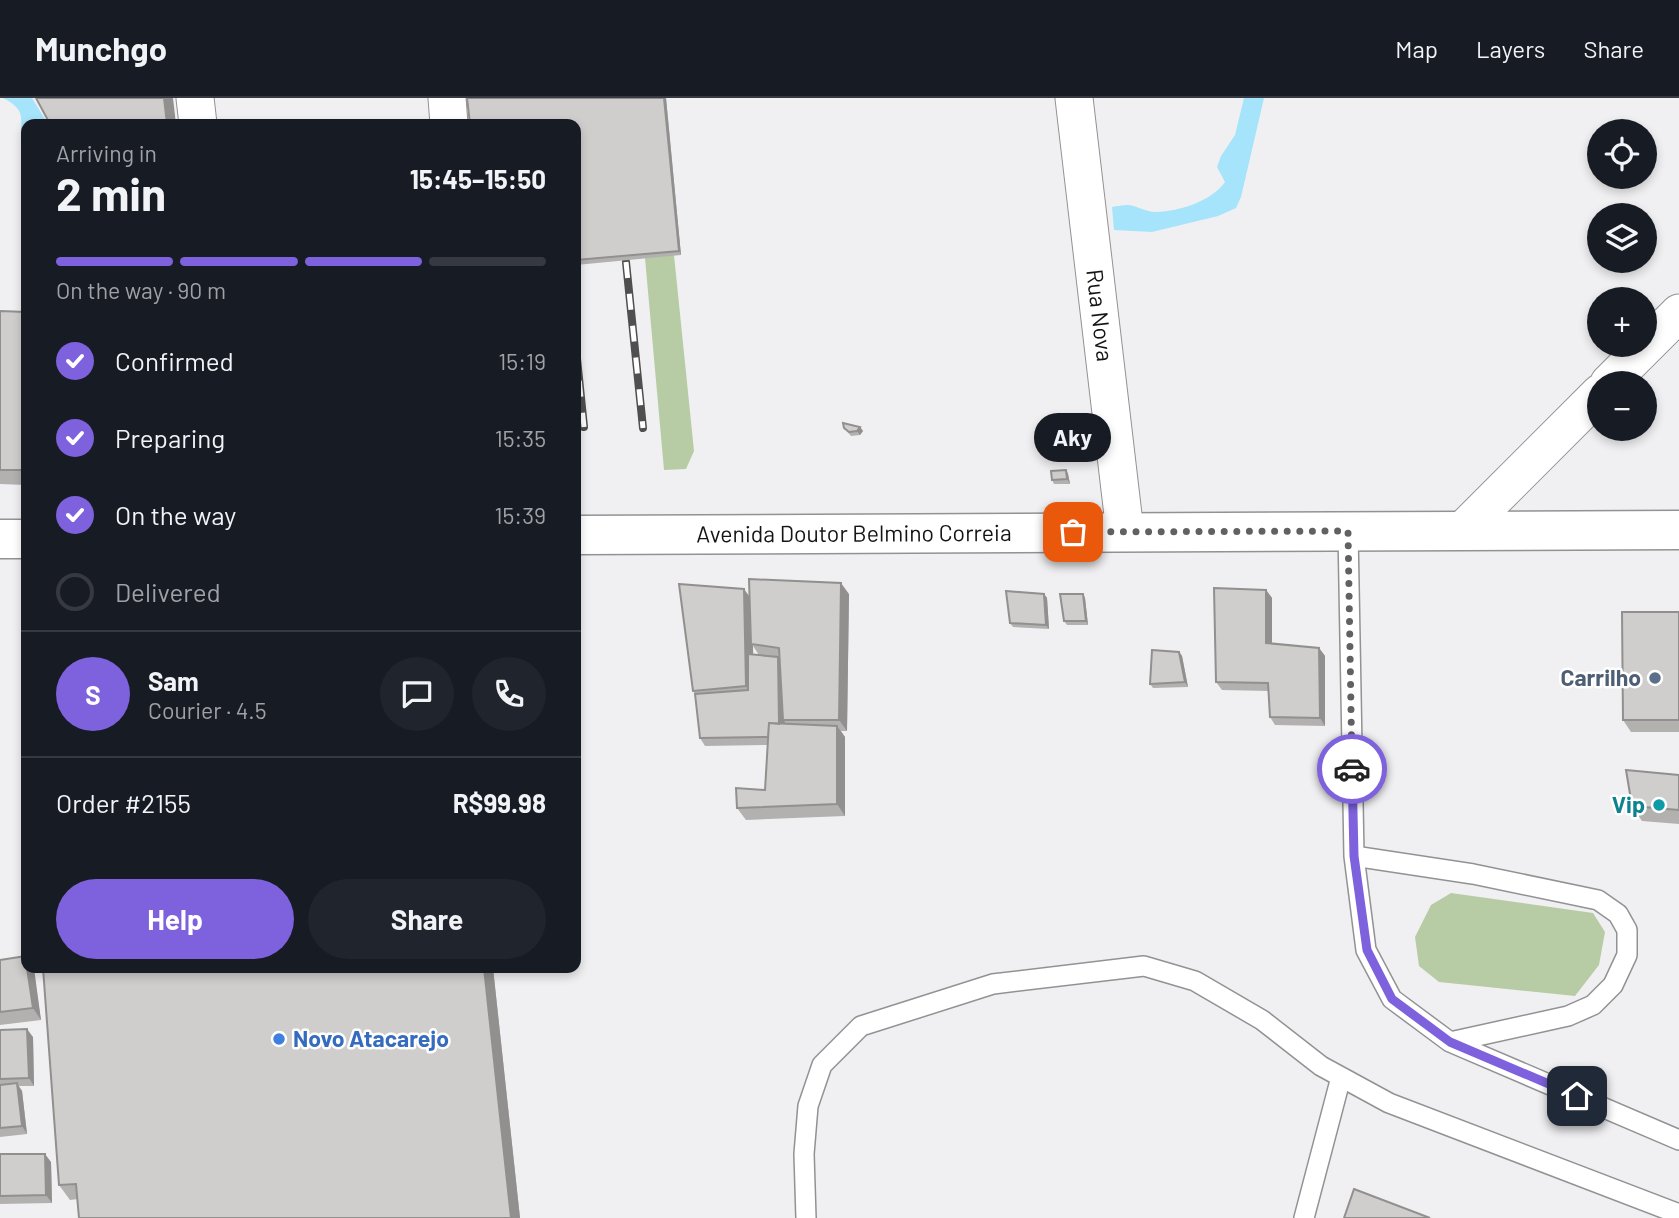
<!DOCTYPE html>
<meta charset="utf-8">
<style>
:root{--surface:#171b24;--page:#20242c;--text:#f1f3f6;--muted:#9ea1a6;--line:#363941;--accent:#7e61dc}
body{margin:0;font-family:Barlow,sans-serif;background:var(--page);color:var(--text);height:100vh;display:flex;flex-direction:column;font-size:26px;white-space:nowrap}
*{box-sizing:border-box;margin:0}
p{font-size:23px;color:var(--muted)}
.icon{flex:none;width:38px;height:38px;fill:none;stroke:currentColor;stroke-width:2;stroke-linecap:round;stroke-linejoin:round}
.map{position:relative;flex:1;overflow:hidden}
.side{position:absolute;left:21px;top:21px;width:560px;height:854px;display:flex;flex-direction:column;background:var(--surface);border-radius:14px;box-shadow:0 4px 10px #0003}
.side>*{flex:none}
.tools{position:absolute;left:1587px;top:21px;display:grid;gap:14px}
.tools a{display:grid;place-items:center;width:70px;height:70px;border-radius:50%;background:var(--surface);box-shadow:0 4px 10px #0003;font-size:35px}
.pin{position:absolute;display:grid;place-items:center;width:60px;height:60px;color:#fff;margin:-30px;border-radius:14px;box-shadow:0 4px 10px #0006}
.courier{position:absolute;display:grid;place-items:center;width:70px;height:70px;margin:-35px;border:5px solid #7e61dc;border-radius:50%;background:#fff;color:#222;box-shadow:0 2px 9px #0007}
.bubble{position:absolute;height:49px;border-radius:24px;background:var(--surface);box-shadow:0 4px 10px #0003;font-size:23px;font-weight:700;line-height:49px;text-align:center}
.overview em{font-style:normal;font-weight:700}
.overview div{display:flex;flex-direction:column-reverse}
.overview{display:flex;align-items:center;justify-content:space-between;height:119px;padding:0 35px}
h1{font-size:46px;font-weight:700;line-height:52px}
.bar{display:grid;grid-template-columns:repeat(4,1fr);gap:10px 7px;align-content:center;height:84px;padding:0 35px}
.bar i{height:9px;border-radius:5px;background:var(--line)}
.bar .selected{background:var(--accent)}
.bar p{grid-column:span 4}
.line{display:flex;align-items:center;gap:18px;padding:0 35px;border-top:2px solid var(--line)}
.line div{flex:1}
.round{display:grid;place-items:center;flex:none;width:74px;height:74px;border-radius:37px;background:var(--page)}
ol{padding:0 35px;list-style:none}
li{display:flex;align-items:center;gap:21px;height:77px}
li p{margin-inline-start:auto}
li .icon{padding:7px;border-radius:50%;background:var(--accent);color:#fff;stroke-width:4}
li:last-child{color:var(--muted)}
li i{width:38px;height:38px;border:4px solid var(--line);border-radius:50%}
.button{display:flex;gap:14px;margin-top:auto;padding:14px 35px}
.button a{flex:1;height:80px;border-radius:42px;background:var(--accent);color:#fff;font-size:28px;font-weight:700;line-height:80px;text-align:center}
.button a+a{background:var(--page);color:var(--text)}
header{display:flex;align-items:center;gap:42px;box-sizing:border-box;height:98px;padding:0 35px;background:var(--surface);border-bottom:2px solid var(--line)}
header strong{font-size:33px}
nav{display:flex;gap:38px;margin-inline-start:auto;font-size:24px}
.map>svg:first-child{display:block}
.green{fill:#b7cca4}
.water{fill:#a5e4fa}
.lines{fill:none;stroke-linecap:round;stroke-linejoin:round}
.service-casing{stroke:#929294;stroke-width:22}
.minor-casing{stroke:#929294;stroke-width:39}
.primary-casing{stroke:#929294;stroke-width:41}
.service{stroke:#fff;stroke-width:19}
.minor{stroke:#fff;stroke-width:37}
.primary{stroke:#fff;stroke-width:38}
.rail-casing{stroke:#4f4f50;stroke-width:8}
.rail{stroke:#fff;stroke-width:5;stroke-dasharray:16;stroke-linecap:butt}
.wall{fill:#b2b1af;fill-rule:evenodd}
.shaded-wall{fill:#91908f}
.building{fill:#cfcecc;stroke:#91908f;stroke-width:2}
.done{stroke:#616162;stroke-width:7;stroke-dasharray:0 12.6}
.route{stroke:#7e61dc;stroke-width:9}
.service-dot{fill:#5c6f8a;stroke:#fff;stroke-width:2.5}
.culture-dot{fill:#0f9aa8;stroke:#fff;stroke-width:2.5}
.shop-dot{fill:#3f7fe0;stroke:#fff;stroke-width:2.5}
.labels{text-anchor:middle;stroke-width:5;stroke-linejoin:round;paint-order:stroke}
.street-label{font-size:23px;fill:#141415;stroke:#fff}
.service-label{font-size:23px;font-weight:bold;fill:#4e5e75;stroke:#fff;text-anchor:end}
.culture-label{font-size:23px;font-weight:bold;fill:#0d838f;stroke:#fff;text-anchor:end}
.shop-label{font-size:23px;font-weight:bold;fill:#366cbe;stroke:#fff;text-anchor:start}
</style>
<header>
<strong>Munchgo</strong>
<nav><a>Map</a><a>Layers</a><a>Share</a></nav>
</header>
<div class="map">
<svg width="1679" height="1120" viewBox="0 0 1679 1120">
<rect width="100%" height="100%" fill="#f0f0f2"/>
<!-- green -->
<path class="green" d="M 674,157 L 694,353 L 686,371 L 664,372 L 645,160 Z
M 1451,795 L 1593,815 L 1605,834 L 1599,867 L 1575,898 L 1439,884 L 1419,868 L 1415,839 L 1431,807 Z"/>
<!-- water -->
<path class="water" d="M 3,0 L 32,0 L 48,26 L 26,26 L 26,47 C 13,25 34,16 3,0 Z
M 1244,0 L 1264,0 L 1241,99 L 1236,110 L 1218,118 L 1152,134 L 1114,132 L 1112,109 C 1117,108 1123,107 1128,107 C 1138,108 1146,114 1155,114 C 1178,114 1212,103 1225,84 L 1217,69 L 1221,58 L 1235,37 Z"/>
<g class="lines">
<!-- service casing -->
<g class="service-casing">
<path id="service" d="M 1348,433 L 1354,758 L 1366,852 L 1392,901 L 1450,944 L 1679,1042
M 1354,758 L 1473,776 L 1598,802 L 1618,816 L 1627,832 L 1627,857 L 1613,887 L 1593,907 L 1568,918 L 1450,944
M 806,1120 L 804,1056 L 808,1008 L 822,967 L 861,928 L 993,886 L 1144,868 L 1195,883 L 1262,922 L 1321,968 L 1389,1005 L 1679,1116
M 1304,1120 L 1341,979"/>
</g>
<!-- minor casing -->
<g class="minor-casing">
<g id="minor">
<path d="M 195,0 L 198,26"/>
<path d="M 447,0 L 449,26"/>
<path id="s1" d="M 1074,0 L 1125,434"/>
<path d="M 1609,285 L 1679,215"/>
<path d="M 1462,433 L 1600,295"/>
</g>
</g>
<!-- primary casing -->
<g class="primary-casing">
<g id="primary">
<path id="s2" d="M 576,437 L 1679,432"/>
<path d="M 0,441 L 26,441"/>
</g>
</g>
<!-- service -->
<use href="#service" class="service"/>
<!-- minor -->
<use href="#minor" class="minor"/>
<!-- primary -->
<use href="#primary" class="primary"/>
<!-- rail casing -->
<g class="rail-casing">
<path id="rail" d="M 626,164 L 643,330
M 576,251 L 584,329"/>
</g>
<!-- rail -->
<use href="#rail" class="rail"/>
</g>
<!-- wall -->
<path class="wall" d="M 467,0 L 666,0 L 681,157 L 576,167 L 576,26 Z
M 0,213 L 26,214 L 26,387 L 0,386 Z
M 860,329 L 863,333 L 860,337 L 851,338 L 844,330 Z
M 1066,372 L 1068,376 L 1070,386 L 1054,386 L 1052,382 Z
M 1266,492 L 1272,500 L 1272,546 L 1319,550 L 1325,558 L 1325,628 L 1275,627 L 1270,619 L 1269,593 L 1222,592 L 1216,584 Z
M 849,496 L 847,633 L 841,633 L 845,639 L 845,718 L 746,722 L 737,710 L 765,692 L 768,647 L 705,648 L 700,640 L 695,596 L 693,593 L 750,499 ZM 753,548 L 759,557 L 753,556 Z
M 1044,496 L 1047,500 L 1049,531 L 1013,529 L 1010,525 Z
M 1085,500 L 1088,527 L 1067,527 L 1064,523 Z
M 1679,514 L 1679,634 L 1631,634 L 1623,622 Z
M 1179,554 L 1182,558 L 1188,589 L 1153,590 L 1150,586 Z
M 1679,677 L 1679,726 L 1642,723 L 1632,708 Z
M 0,862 L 26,870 L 33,870 L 41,922 L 0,927 Z
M 43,870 L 493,870 L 520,1120 L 79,1120 L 78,1101 L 70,1102 L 59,1087 Z
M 0,932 L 33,939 L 34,988 L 18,988 L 22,993 L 27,1036 L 0,1039 Z
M 0,1056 L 51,1064 L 52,1105 L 0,1106 Z"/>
<!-- shaded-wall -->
<path class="shaded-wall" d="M 164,0 L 173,0 L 176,26 L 167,26 Z
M 664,0 L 666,0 L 681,157 L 679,153 Z
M 860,329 L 863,333 L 860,337 L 857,333 Z
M 1066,372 L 1068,376 L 1070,386 L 1067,381 Z
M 841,485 L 849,496 L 847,633 L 839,622 Z
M 744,491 L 752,502 L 751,546 L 753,548 L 754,600 L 746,588 Z
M 1266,492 L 1272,500 L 1272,553 L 1266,545 Z
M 1044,496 L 1047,500 L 1049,531 L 1046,527 Z
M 1083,496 L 1085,500 L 1088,527 L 1086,523 Z
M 1319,550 L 1325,558 L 1325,628 L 1320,620 Z
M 1179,554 L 1182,558 L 1188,589 L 1185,584 Z
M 778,559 L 784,567 L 783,622 L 785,624 L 785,637 L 779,629 Z
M 837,628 L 845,639 L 845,718 L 837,706 Z
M 27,870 L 34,870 L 41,922 L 33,910 Z
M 484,870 L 493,870 L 520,1120 L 511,1120 Z
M 27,931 L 33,939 L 34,988 L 29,980 Z
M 17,985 L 22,993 L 27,1036 L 22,1028 Z
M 45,1056 L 51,1064 L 52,1105 L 46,1097 Z"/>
<!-- building -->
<path class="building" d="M 36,0 L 164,0 L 167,26 L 50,26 Z
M 467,0 L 664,0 L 679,153 L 576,162 L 576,26 L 470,26 Z
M 0,213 L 26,214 L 26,372 L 0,372 Z
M 843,325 L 860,329 L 857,333 L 849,334 L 844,330 Z
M 1066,372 L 1067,381 L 1052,382 L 1051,373 Z
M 749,481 L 841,485 L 839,622 L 783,622 L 779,550 L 751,546 Z
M 679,486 L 744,491 L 746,588 L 693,593 Z
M 1214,490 L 1266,492 L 1266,545 L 1319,550 L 1320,620 L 1270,619 L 1268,585 L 1216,584 Z
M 1006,493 L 1044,496 L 1046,527 L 1010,525 Z
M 1060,496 L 1083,496 L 1086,523 L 1064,523 Z
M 1622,514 L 1679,514 L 1679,622 L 1623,622 Z
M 1152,552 L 1179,554 L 1185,584 L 1150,586 Z
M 748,556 L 778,559 L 779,626 L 769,625 L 768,639 L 700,640 L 695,596 L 748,592 Z
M 769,625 L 837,628 L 837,706 L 737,710 L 736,690 L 765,692 Z
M 1626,672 L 1679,677 L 1679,712 L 1632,708 Z
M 26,858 L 26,870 L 27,870 L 33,910 L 0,914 L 0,862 Z
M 43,870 L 484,870 L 511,1120 L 79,1120 L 76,1086 L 59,1087 Z
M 27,931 L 29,980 L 0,981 L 0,932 Z
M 17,985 L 22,1028 L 0,1030 L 0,987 Z
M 0,1056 L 45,1056 L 46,1097 L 0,1098 Z
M 1354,1091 L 1430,1120 L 1344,1120 Z"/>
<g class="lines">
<!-- done -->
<path class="done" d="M 1073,434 L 1348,433 L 1352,671"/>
<!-- route -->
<path class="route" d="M 1352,671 L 1354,758 L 1367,852 L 1392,901 L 1450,944 L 1577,998"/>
</g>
<!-- markers -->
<circle class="service-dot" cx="1655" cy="580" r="7"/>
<circle class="culture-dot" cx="1659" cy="707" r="7"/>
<circle class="shop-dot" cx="279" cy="941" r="7"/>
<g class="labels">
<!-- street labels -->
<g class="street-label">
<text dy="8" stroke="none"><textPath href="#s1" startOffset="219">Rua Nova</textPath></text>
<text dy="8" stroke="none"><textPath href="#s2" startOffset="278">Avenida Doutor Belmino Correia</textPath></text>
</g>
<!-- service labels -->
<g class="service-label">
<text x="1641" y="588">Carrilho</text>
</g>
<!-- culture labels -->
<g class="culture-label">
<text x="1645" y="715">Vip</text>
</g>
<!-- shop labels -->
<g class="shop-label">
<text x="293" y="949">Novo Atacarejo</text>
</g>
</g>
</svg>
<div class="tools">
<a><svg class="icon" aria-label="locate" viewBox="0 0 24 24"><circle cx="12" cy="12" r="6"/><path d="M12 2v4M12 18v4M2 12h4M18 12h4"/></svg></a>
<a><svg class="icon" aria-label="layers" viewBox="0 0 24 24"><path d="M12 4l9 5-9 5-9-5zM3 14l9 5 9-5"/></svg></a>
<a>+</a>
<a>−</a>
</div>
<div class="pin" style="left:1073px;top:434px;background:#ea580c"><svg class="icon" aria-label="bag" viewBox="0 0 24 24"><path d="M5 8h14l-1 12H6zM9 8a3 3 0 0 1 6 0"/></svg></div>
<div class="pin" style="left:1577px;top:998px;background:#1f2937"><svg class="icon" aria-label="home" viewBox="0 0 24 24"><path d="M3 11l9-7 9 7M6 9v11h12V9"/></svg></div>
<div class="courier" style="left:1352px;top:671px"><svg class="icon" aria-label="car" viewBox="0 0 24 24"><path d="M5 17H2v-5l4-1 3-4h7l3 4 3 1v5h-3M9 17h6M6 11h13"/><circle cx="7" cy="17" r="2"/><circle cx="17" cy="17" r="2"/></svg></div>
<div class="bubble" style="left:1034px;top:315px;width:77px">Aky</div>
<section class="side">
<div class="overview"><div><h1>2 min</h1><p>Arriving in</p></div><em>15:45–15:50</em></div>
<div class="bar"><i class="selected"></i><i class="selected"></i><i class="selected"></i><i></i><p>On the way · 90 m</p></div>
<ol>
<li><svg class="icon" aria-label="check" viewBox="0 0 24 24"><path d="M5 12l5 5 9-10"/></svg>Confirmed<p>15:19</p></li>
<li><svg class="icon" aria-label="check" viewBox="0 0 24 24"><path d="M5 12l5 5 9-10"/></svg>Preparing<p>15:35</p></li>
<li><svg class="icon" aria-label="check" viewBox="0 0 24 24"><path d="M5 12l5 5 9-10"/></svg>On the way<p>15:39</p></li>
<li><i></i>Delivered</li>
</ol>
<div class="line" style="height:126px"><b class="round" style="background:var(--accent);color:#fff">S</b><div><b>Sam</b><p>Courier · 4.5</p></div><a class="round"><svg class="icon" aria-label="chat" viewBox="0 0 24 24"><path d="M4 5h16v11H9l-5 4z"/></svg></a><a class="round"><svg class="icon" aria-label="phone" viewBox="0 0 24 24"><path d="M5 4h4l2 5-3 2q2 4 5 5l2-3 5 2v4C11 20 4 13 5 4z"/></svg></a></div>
<div class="line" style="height:91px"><div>Order #2155</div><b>R$99.98</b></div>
<div class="button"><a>Help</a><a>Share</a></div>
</section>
</div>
